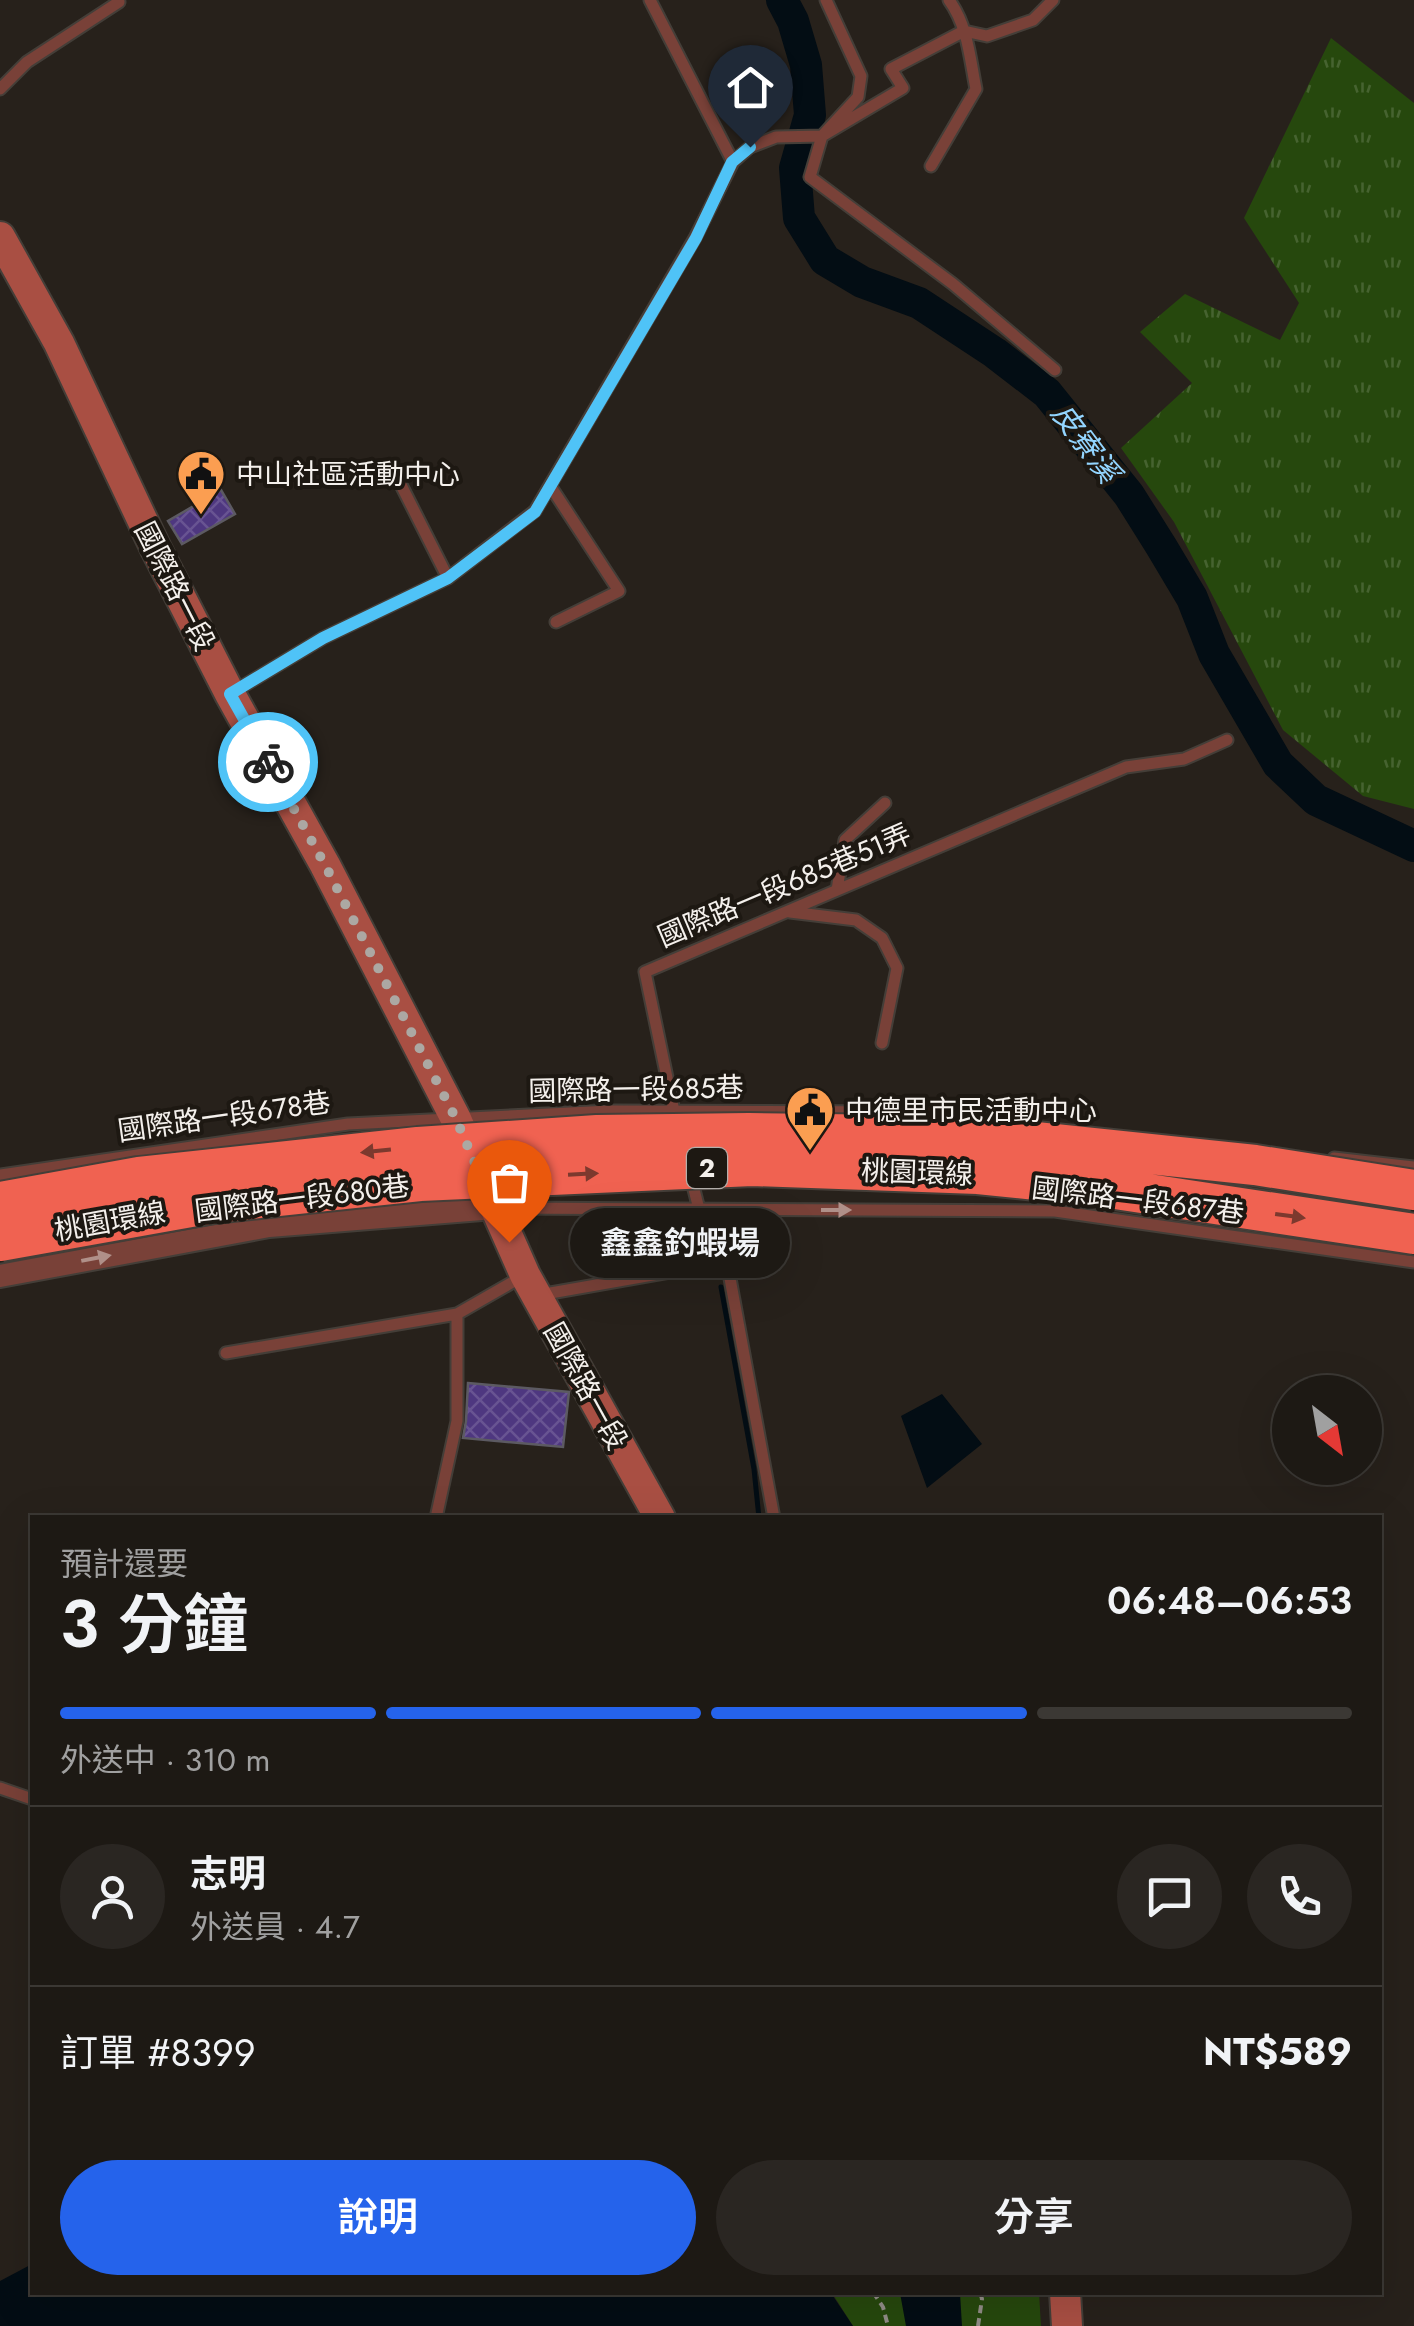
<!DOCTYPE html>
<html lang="zh-TW">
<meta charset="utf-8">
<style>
:root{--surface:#1d1914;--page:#2a2622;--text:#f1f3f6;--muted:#a0a0a0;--line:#3b3834;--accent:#2563eb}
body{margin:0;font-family:Jost,"Noto Sans TC",sans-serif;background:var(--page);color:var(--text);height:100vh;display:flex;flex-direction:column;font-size:38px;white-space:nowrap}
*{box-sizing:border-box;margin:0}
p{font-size:32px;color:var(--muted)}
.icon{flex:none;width:55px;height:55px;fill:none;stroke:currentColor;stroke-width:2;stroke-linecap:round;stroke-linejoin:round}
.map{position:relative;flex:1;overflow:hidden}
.drawer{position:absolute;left:30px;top:1515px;width:1352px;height:780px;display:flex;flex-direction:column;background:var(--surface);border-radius:0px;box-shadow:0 10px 40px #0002,0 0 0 2px var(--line)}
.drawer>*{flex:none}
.needle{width:65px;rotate:149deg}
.controls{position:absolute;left:1272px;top:1375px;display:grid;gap:20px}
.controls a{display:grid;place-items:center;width:110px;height:110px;border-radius:50%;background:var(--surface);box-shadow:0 10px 40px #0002,0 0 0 2px var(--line);font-size:50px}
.pin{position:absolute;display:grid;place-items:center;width:85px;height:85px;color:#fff;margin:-102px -42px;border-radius:50% 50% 50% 0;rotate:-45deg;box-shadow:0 0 10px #0007}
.pin .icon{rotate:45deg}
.courier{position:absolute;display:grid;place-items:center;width:100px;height:100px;margin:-50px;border:8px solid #4fc3f7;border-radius:50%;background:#fff;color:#222;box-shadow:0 2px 12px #0007}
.bubble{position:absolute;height:70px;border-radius:35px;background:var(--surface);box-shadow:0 10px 40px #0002,0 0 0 2px var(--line);font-size:32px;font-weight:600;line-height:70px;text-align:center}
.overview em{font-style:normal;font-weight:600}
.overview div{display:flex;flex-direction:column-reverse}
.overview{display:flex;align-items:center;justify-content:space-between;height:170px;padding:0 30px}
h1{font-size:65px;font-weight:600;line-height:75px}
.bar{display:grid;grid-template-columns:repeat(4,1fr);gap:15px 10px;align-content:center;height:120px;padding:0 30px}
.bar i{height:12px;border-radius:8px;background:var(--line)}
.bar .current{background:var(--accent)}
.bar p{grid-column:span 4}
.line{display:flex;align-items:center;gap:25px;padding:0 30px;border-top:2px solid var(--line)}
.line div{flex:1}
.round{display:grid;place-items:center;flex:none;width:105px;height:105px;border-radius:52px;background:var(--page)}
.action{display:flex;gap:20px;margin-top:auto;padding:20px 30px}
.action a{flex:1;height:115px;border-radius:60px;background:var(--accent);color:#fff;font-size:40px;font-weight:600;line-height:115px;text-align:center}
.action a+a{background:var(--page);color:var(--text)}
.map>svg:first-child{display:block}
.grass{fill:url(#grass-tufts)}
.park{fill:#26480d}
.water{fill:#030d14}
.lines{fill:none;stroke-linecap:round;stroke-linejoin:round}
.stream{stroke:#030d14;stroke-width:5}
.river{stroke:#030d14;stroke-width:32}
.building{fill:url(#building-cross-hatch);stroke:#5c5a62;stroke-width:2.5}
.lane-casing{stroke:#443e38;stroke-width:15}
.street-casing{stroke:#443e38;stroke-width:26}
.secondary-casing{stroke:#443e38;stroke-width:34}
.path{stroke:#918c87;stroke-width:4;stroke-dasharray:8 5;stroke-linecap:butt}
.lane{stroke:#794138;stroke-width:11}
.street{stroke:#794138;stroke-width:22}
.secondary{stroke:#a94f43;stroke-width:30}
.highway-bridge-casing{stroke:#443e38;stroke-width:44;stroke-linecap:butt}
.highway-bridge{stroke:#f06251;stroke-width:40}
.oneway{fill:#7c392e}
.oneway2{fill:#b09089}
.done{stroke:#aca8a3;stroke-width:10;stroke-dasharray:0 18}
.route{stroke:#4fc3f7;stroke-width:12}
.labels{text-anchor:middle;stroke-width:8;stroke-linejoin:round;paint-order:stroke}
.shield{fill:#1d1812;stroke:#b4afab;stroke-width:2.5}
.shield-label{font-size:25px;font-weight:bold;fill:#f4f0ec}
.poi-label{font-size:28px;fill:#f4f0ec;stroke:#1d1812;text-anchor:start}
.street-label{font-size:28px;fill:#f4f0ec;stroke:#1d1812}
.water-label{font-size:30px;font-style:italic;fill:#93d5ff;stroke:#1d1812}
</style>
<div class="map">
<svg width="1414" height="2326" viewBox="0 0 1414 2326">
<defs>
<pattern id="grass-tufts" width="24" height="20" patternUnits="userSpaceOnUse" patternTransform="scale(2.5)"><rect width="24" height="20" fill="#26480d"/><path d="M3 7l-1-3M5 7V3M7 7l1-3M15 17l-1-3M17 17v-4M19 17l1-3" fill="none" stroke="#466330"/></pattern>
<pattern id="building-cross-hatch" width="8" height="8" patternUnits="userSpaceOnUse" patternTransform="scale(2.5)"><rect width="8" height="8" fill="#4e3780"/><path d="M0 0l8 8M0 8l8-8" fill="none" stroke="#685492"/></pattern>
</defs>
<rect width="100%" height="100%" fill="#27211b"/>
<!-- grass -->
<path class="grass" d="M 1331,38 L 1414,103 L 1414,809 L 1363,796 L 1283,730 L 1174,522 L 1121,448 L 1192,383 L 1140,332 L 1185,294 L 1280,340 L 1299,303 L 1244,218 Z"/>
<!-- park -->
<path class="park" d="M 832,2293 L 1039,2293 L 1041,2326 L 853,2326 Z"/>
<!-- water -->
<path class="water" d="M 942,1394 L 982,1444 L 927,1488 L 901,1416 Z
M 32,2264 L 32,2292 L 831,2293 L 853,2326 L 0,2326 L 0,2281 Z
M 900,2293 L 960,2293 L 962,2326 L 906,2326 Z"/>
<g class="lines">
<!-- stream -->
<path class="stream" d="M 721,1287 L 754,1469 L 759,1518"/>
<!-- river -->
<path class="river" d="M 782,0 L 793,21 L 806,65 L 810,115 L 795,168 L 799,218 L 825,260 L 862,282 L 919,303 L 995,353 L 1047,393 L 1129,495 L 1161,546 L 1192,598 L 1214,654 L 1278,764 L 1316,800 L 1414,846"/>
</g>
<!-- building -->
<path class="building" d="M 221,490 L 235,514 L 182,544 L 168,521 Z
M 468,1383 L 569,1392 L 563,1447 L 463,1438 L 466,1421 Z"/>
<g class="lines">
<!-- lane casing -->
<g class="lane-casing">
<path id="lane" d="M 650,0 L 733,162
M 826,0 L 861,76 L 858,97 L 822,136 L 810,177 L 953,284 L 1055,370
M 0,89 L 27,62 L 119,2
M 931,166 L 976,89 C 970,59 968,26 949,0
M 395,473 L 448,578
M 551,487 L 619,591 L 556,622
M 230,694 L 323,638 L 448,578 L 535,511 L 695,238 L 733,162 L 750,147 L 776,137 L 822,136 L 903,88 L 891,69 L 964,31 L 987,36 L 1033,20 L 1053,0
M 837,890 L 845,840 L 885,803
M 790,912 L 856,920 L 882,938 L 897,968 L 882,1043
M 675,1116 L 645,972 L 1126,767 L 1184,759 L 1227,740
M 1334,1158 L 1414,1167
M 0,1175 L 348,1124 L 610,1111 L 917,1112 L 967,1117
M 691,1178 L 699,1209 L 727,1262 L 774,1518
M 498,1208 L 1055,1211 L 1414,1262
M 539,1295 L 727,1262
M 226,1353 L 457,1314 L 525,1275
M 436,1518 L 457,1421 L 457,1314
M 0,1788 L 32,1799"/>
</g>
<!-- street casing -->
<g class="street-casing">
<path id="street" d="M 0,1276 L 269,1226 L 494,1208"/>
</g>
<!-- secondary casing -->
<g class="secondary-casing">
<path id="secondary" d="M 0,237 L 59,343 L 155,547 L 230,694 L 325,865 L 456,1119 L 525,1275 L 660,1518
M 1065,2292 L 1067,2326"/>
</g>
<!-- path -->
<path class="path" d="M 873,2292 L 883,2307 L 888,2326
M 978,2326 L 982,2299 L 980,2292"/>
<!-- lane -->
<use href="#lane" class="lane"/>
<!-- street -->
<use href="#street" class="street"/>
<!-- secondary -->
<use href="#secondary" class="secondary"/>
<!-- highway-bridge casing -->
<g class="highway-bridge-casing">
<path id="highway-bridge" d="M 0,1202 L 139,1177 L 418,1147 L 597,1135 L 749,1133 L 979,1136 L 1255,1165 L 1414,1190
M 0,1241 L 213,1203 L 420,1181 L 752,1166 L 978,1174 L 1102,1187 L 1414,1234"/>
</g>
<!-- highway-bridge -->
<use href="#highway-bridge" class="highway-bridge"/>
</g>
<!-- one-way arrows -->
<defs><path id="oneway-solid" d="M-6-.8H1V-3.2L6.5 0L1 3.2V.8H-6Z" transform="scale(2.5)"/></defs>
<g class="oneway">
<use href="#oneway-solid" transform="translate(376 1151) rotate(174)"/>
<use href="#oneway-solid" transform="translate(583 1174) rotate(-3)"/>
<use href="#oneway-solid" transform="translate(1290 1216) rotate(8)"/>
</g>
<g class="oneway2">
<use href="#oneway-solid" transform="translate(836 1210)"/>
<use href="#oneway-solid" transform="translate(96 1258) rotate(-11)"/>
</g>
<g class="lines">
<!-- done -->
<path class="done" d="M 268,762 L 325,865 L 456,1119 L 509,1242"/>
<!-- route -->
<path class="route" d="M 268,762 L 230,694 L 323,638 L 448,578 L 535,512 L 696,238 L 732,162 L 750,147"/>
</g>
<!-- icons -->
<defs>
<g id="civic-pin" transform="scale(2.5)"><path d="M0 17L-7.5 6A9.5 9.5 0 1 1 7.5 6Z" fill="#fb9e51" stroke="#1d1812"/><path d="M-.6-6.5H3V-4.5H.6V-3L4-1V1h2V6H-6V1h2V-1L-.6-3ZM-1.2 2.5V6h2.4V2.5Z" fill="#111"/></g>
</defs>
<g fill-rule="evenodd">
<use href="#civic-pin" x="201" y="474"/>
<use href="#civic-pin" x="810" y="1110"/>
</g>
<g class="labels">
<!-- shield labels -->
<rect class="shield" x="687" y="1148" width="40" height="40" rx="8"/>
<g class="shield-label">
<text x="707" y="1177">2</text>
</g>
<!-- poi labels -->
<g class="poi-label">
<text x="236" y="484">中山社區活動中心</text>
<text x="845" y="1120">中德里市民活動中心</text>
</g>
<!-- street labels -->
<g class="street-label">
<text transform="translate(175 586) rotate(63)" y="10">國際路一段</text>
<text transform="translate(784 885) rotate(-23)" y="10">國際路一段685巷51弄</text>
<text transform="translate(636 1089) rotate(-1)" y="10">國際路一段685巷</text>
<text transform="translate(224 1116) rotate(-8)" y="10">國際路一段678巷</text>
<text transform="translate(917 1172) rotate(2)" y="10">桃園環線</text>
<text transform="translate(302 1198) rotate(-7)" y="10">國際路一段680巷</text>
<text transform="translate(1138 1200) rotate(7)" y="10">國際路一段687巷</text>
<text transform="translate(110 1221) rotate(-10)" y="10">桃園環線</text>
<text transform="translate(586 1386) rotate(61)" y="10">國際路一段</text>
</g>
<!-- water labels -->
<g class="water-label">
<text transform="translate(1085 443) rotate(53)" y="10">皮寮溪</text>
</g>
</g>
</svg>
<div class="controls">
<a><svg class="needle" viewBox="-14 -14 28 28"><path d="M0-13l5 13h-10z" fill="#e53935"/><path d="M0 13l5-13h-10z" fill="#a0a0a0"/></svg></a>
</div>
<div class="pin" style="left:509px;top:1242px;background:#ea580c"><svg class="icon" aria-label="bag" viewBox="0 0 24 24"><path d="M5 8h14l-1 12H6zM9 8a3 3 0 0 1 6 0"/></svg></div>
<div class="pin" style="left:750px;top:147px;background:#1f2937"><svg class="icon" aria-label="home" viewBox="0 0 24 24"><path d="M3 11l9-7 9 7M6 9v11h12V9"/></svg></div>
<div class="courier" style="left:268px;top:762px"><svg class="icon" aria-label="bike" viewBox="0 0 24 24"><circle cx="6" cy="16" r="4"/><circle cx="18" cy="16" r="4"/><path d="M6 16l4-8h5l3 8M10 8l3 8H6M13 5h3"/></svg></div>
<div class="bubble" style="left:570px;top:1208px;width:220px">鑫鑫釣蝦場</div>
<section class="drawer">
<div class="overview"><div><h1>3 分鐘</h1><p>預計還要</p></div><em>06:48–06:53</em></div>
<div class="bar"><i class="current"></i><i class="current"></i><i class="current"></i><i></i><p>外送中 · 310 m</p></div>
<div class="line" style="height:180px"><a class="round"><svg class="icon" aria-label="person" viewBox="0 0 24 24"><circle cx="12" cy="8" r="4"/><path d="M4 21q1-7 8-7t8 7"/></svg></a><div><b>志明</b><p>外送員 · 4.7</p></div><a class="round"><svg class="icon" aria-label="chat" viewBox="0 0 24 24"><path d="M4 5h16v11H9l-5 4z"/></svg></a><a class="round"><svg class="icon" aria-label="phone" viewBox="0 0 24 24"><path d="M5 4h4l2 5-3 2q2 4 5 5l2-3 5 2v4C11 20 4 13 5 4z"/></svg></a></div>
<div class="line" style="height:130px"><div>訂單 #8399</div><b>NT$589</b></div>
<div class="action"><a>說明</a><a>分享</a></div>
</section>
</div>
